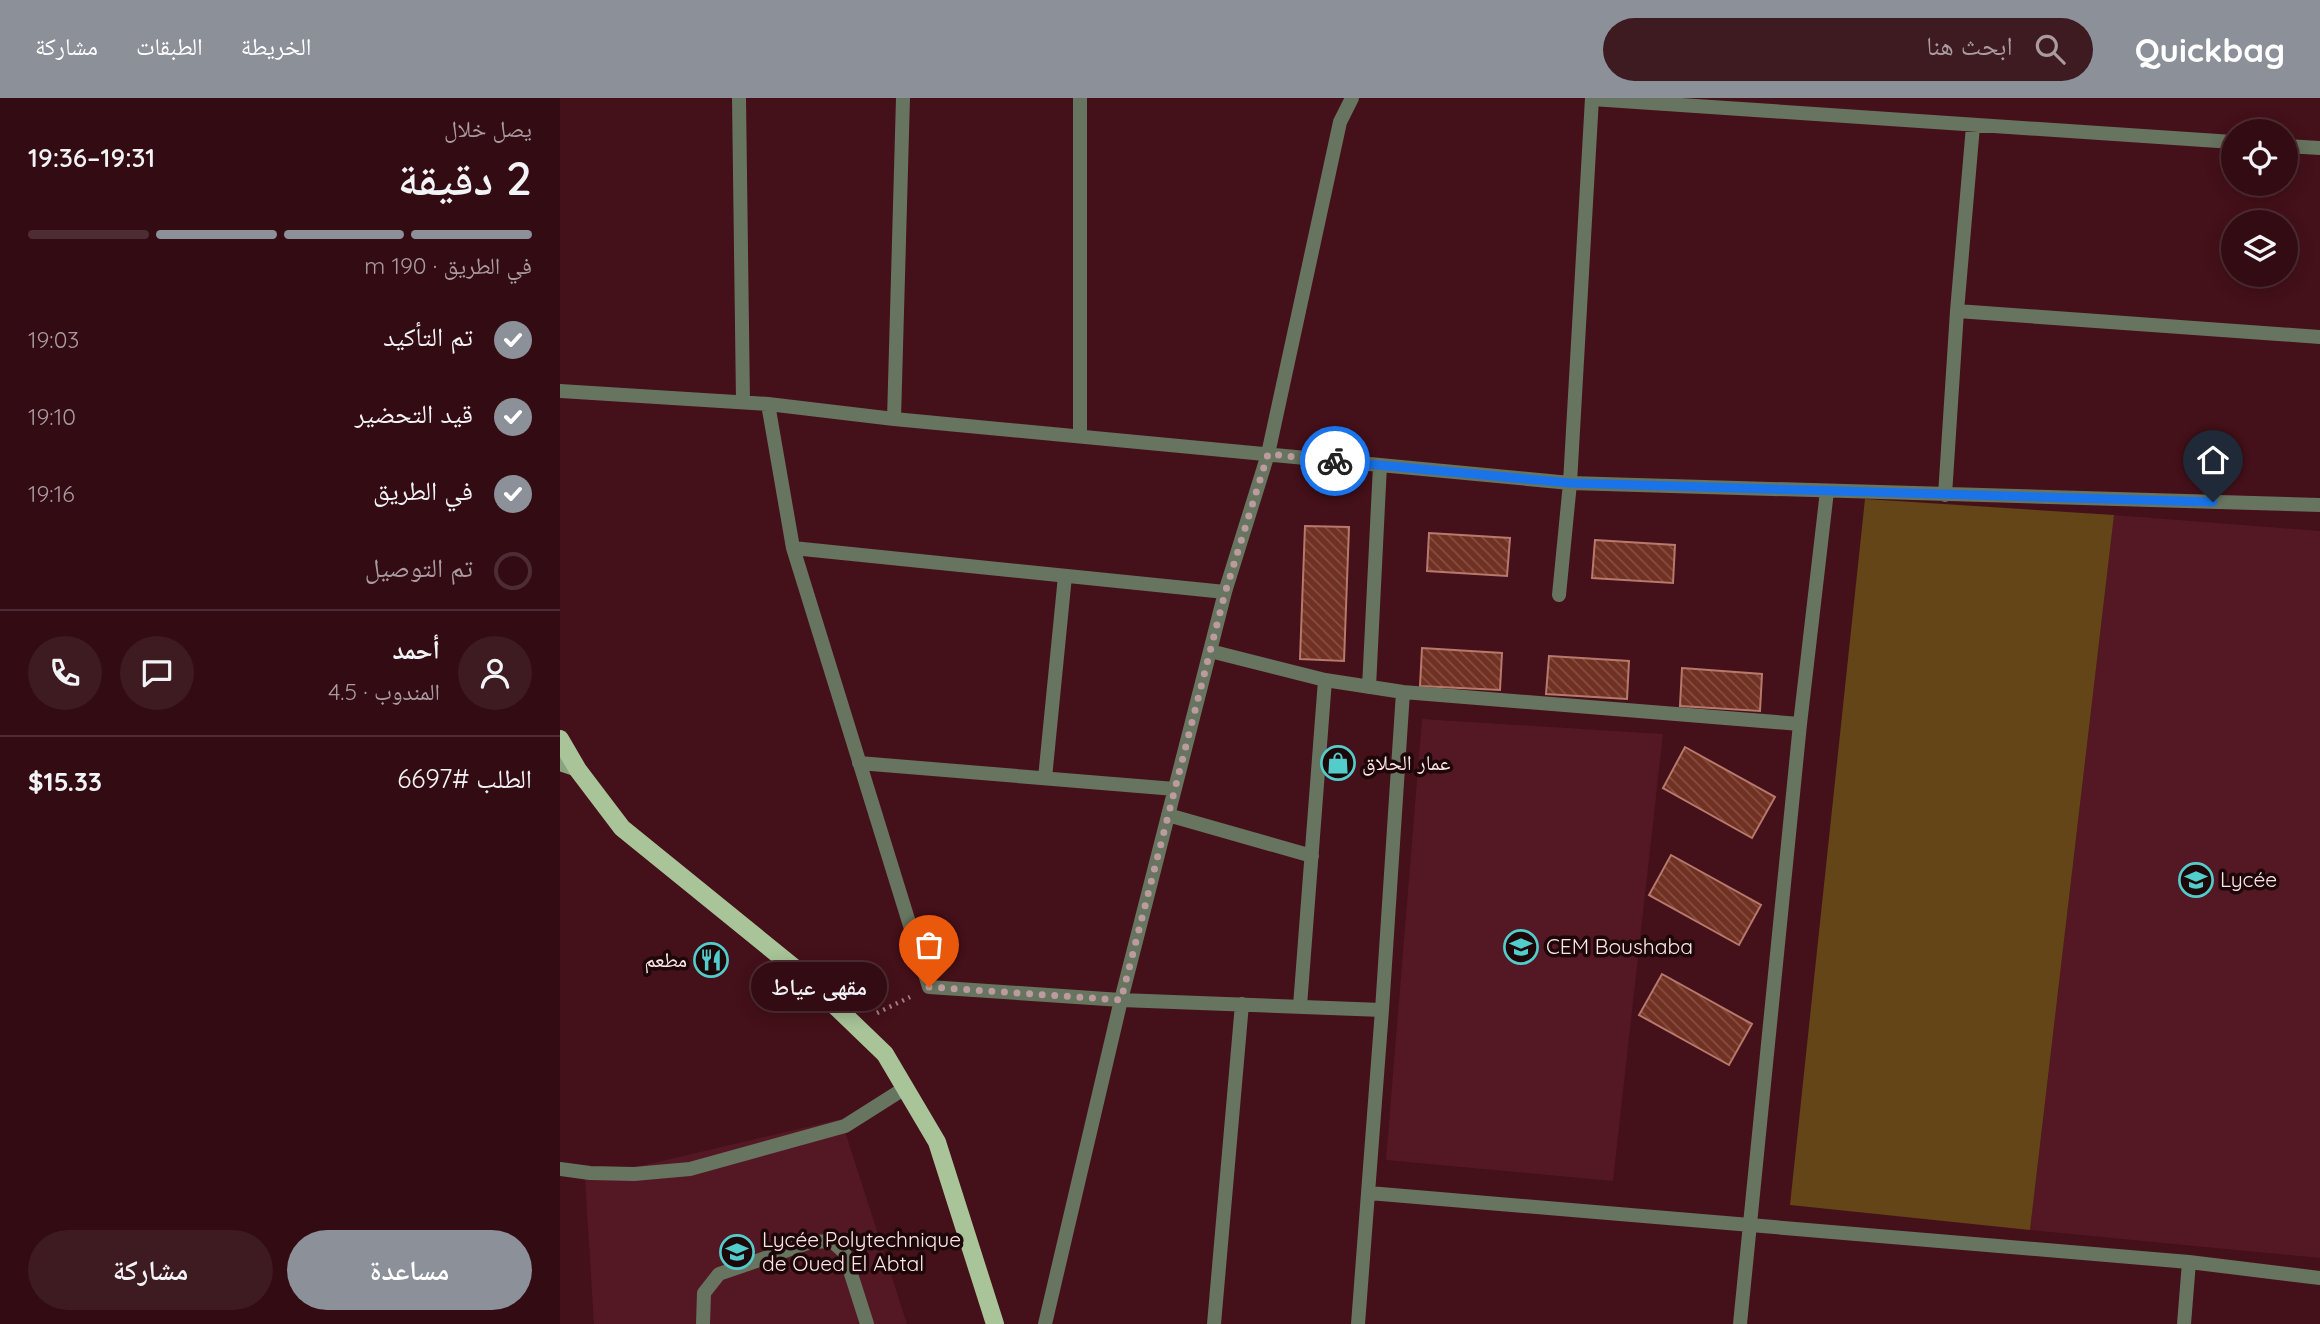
<!DOCTYPE html>
<html lang="ar">
<meta charset="utf-8">
<style>
:root{--surface:#330c13;--page:#3e1a21;--text:#f1f3f6;--muted:#a99ba0;--line:#4e2c33;--accent:#8c9099}
body{margin:0;font-family:Quicksand,"Noto Naskh Arabic",sans-serif;background:var(--page);color:var(--text);direction:rtl;height:100vh;display:flex;flex-direction:column;font-size:26px;white-space:nowrap}
*{box-sizing:border-box;margin:0}
p{font-size:23px;color:var(--muted)}
.icon{flex:none;width:38px;height:38px;fill:none;stroke:currentColor;stroke-width:2;stroke-linecap:round;stroke-linejoin:round}
.map{position:relative;flex:1;overflow:hidden;direction:ltr}
.drawer{display:flex;flex-direction:column;background:var(--surface);width:560px}
.drawer>*{flex:none}
.fabs{position:absolute;left:1661px;top:21px;display:grid;gap:14px}
.fabs a{display:grid;place-items:center;width:77px;height:77px;border-radius:50%;background:var(--surface);box-shadow:0 4px 18px #0003,0 0 0 2px var(--line);font-size:35px}
.pin{position:absolute;display:grid;place-items:center;width:60px;height:60px;color:#fff;margin:-72px -30px;border-radius:50% 50% 50% 0;rotate:-45deg;box-shadow:0 0 7px #0007}
.pin .icon{rotate:45deg}
.courier{position:absolute;display:grid;place-items:center;width:70px;height:70px;margin:-35px;border:5px solid #1a73e8;border-radius:50%;background:#fff;color:#222;box-shadow:0 2px 9px #0007}
.bubble{position:absolute;height:49px;border-radius:24px;background:var(--surface);box-shadow:0 4px 18px #0003,0 0 0 2px var(--line);font-size:23px;font-weight:600;line-height:49px;text-align:center;direction:rtl}
.overview em{font-style:normal;font-weight:600}
.overview div{display:flex;flex-direction:column-reverse}
.overview{display:flex;align-items:center;justify-content:space-between;height:119px;padding:0 28px}
h1{font-size:46px;font-weight:600;line-height:52px}
.bar{display:grid;grid-template-columns:repeat(4,1fr);gap:10px 7px;align-content:center;height:84px;padding:0 28px}
.bar i{height:9px;border-radius:5px;background:var(--line)}
.bar .on{background:var(--accent)}
.bar p{grid-column:span 4}
.line{display:flex;align-items:center;gap:18px;padding:0 28px;border-top:2px solid var(--line)}
.line div{flex:1}
.round{display:grid;place-items:center;flex:none;width:74px;height:74px;border-radius:37px;background:var(--page)}
ol{padding:0 28px;list-style:none}
li{display:flex;align-items:center;gap:21px;height:77px}
li p{margin-inline-start:auto}
li .icon{padding:7px;border-radius:50%;background:var(--accent);color:#fff;stroke-width:4}
li:last-child{color:var(--muted)}
li i{width:38px;height:38px;border:4px solid var(--line);border-radius:50%}
.action{display:flex;gap:14px;margin-top:auto;padding:14px 28px}
.action a{flex:1;height:80px;border-radius:42px;background:var(--accent);color:#fff;font-size:28px;font-weight:600;line-height:80px;text-align:center}
.action a+a{background:var(--page);color:var(--text)}
header{display:flex;align-items:center;gap:42px;box-sizing:border-box;height:98px;padding:0 35px;background:var(--accent);color:#fff}
header strong{font-size:33px}
nav{display:flex;gap:38px;margin-inline-start:auto;font-size:24px}
.search{width:490px;height:63px;background:var(--page);display:flex;align-items:center;gap:18px;box-sizing:border-box;padding:0 24px;border-radius:38px;color:var(--muted);font-size:26px}
main{display:flex;flex:1;min-height:0}
.map>svg:first-child{display:block}
.built{fill:#531823}
.garden{fill:#634518}
.building{fill:url(#building-back-hatch);stroke:#b6796b;stroke-width:2}
.lines{fill:none;stroke-linecap:round;stroke-linejoin:round}
.path{stroke:#a37e83;stroke-width:4.5;stroke-dasharray:2 5;stroke-linecap:butt}
.lane{stroke:#67745f;stroke-width:14}
.street{stroke:#67745f;stroke-width:14}
.secondary{stroke:#8ca17f;stroke-width:14}
.primary{stroke:#a8c498;stroke-width:18}
.done{stroke:#bc9b9f;stroke-width:7;stroke-dasharray:0 12.6}
.route{stroke:#1a73e8;stroke-width:9}
.labels{text-anchor:middle;stroke-width:7;stroke-linejoin:round;paint-order:stroke}
.poi-label{font-size:21px;fill:#fce6e7;stroke:#1d0709;text-anchor:start}
</style>
<header>
<strong>Quickbag</strong>
<div class="search"><svg class="icon" aria-label="search" viewBox="0 0 24 24"><circle cx="10" cy="10" r="6"/><path d="M15 15l6 6"/></svg>ابحث هنا</div>
<nav><a>الخريطة</a><a>الطبقات</a><a>مشاركة</a></nav>
</header>
<main>
<div class="map">
<svg width="1760" height="1226" viewBox="0 0 1760 1226">
<defs>
<pattern id="building-back-hatch" width="6" height="6" patternUnits="userSpaceOnUse" patternTransform="scale(1.75)"><rect width="6" height="6" fill="#703123"/><path d="M-1 5l2 2M0 0l6 6M5-1l2 2" fill="none" stroke="#854f43"/></pattern>
</defs>
<rect width="100%" height="100%" fill="#441019"/>
<!-- built -->
<path class="built" d="M 1554,417 L 1760,433 L 1760,1160 L 1470,1132 Z
M 862,621 L 1103,636 L 1053,1083 L 826,1062 Z
M 281,1021 L 347,1226 L 34,1226 L 25,1081 Z"/>
<!-- garden -->
<path class="garden" d="M 1305,401 L 1554,417 L 1470,1132 L 1230,1107 Z"/>
<!-- building -->
<path class="building" d="M 745,428 L 789,429 L 784,563 L 740,561 Z
M 869,435 L 950,440 L 947,478 L 867,473 Z
M 1035,442 L 1115,447 L 1113,485 L 1032,480 Z
M 862,550 L 942,555 L 940,592 L 860,588 Z
M 989,558 L 1069,563 L 1067,601 L 986,596 Z
M 1122,570 L 1202,576 L 1200,613 L 1120,608 Z
M 1125,649 L 1215,699 L 1192,740 L 1103,690 Z
M 1111,757 L 1201,807 L 1179,847 L 1089,797 Z
M 1102,876 L 1192,926 L 1169,967 L 1079,917 Z"/>
<g class="lines">
<!-- path -->
<path class="path" d="M 317,915 L 350,899"/>
<!-- lane -->
<path class="lane" d="M 143,1226 L 144,1195 L 159,1176 L 251,1144 L 272,1143 L 284,1154 L 307,1226"/>
<!-- street -->
<path class="street" d="M 179,0 L 183,304
M 1032,1 L 1673,44
M 1726,48 L 1760,50
M 1397,213 L 1760,239
M 0,293 L 208,306 L 334,321 L 1010,385 L 1760,407
M 208,306 L 233,450 L 369,889 L 561,902 L 822,912
M 334,321 L 343,0
M 520,338 L 520,0
M 1385,397 L 1397,213 L 1413,28
M 233,450 L 665,494
M 999,497 L 1010,385 L 1032,0
M 650,553 L 765,582 L 843,594 L 1240,626
M 809,589 L 820,367
M 299,665 L 615,691
M 485,680 L 505,478
M 608,717 L 752,758
M 740,908 L 765,582
M 0,1071 L 30,1075 L 74,1076 L 130,1071 L 285,1028 L 345,990
M 809,1095 L 1629,1164 L 1760,1180
M 485,1226 L 561,902 L 650,553 L 665,494 L 708,356 L 780,24 L 792,0
M 654,1226 L 682,906
M 798,1226 L 822,912 L 843,594
M 1180,1226 L 1240,626 L 1267,393
M 1624,1226 L 1629,1164"/>
<!-- secondary -->
<path class="secondary" d="M 0,666 L 18,672"/>
<!-- primary -->
<path class="primary" d="M 0,641 L 18,672 L 62,730 L 242,876 L 325,956 L 377,1044 L 435,1226"/>
</g>
<g class="lines">
<!-- done -->
<path class="done" d="M 369,889 L 561,902 L 665,495 L 708,356 L 775,363"/>
<!-- route -->
<path class="route" d="M 775,363 L 1010,385 L 1653,404"/>
</g>
<!-- icons -->
<defs>
<g id="shop-ring" transform="scale(1.75)"><circle r="9.5" fill="#1d0709" stroke="#53cdcb" stroke-width="1.5"/><path d="M-5-2.5h2.3a2.7 3.5 0 0 1 5.4 0H5L5.5 6h-11ZM-1.5-2.5h3a1.5 2.3 0 0 0-3 0Z" fill="#53cdcb"/></g>
<g id="school-ring" transform="scale(1.75)"><circle r="9.5" fill="#1d0709" stroke="#53cdcb" stroke-width="1.5"/><path d="M0-5L7-2L0 1L-7-2ZM-4 1L0 2.5L4 1V4Q0 6-4 4Z" fill="#53cdcb"/></g>
<g id="restaurant-ring" transform="scale(1.75)"><circle r="9.5" fill="#1d0709" stroke="#53cdcb" stroke-width="1.5"/><path d="M-5-6h1v4h1v-4h1v4h1v-4h1v5L-1.5 .5V6h-2V.5L-5-1ZM5-6V6H3V1.5H1.5Q1.5-4 5-6Z" fill="#53cdcb"/></g>
</defs>
<g fill-rule="evenodd">
<use href="#shop-ring" x="778" y="665"/>
<use href="#school-ring" x="1636" y="782"/>
<use href="#school-ring" x="961" y="849"/>
<use href="#restaurant-ring" x="151" y="862"/>
<use href="#school-ring" x="177" y="1154"/>
</g>
<g class="labels">
<!-- poi labels -->
<g class="poi-label">
<text x="802" y="672">عمار الحلاق</text>
<text x="1660" y="789">Lycée</text>
<text x="986" y="856">CEM Boushaba</text>
<text x="127" y="869" text-anchor="end">مطعم</text>
<text x="202" y="1149">Lycée Polytechnique<tspan x="202" dy="24">de Oued El Abtal</tspan></text>
</g>
</g>
</svg>
<div class="fabs">
<a><svg class="icon" aria-label="locate" viewBox="0 0 24 24"><circle cx="12" cy="12" r="6"/><path d="M12 2v4M12 18v4M2 12h4M18 12h4"/></svg></a>
<a><svg class="icon" aria-label="layers" viewBox="0 0 24 24"><path d="M12 4l9 5-9 5-9-5zM3 14l9 5 9-5"/></svg></a>
</div>
<div class="pin" style="left:369px;top:889px;background:#ea580c"><svg class="icon" aria-label="bag" viewBox="0 0 24 24"><path d="M5 8h14l-1 12H6zM9 8a3 3 0 0 1 6 0"/></svg></div>
<div class="pin" style="left:1653px;top:404px;background:#1f2937"><svg class="icon" aria-label="home" viewBox="0 0 24 24"><path d="M3 11l9-7 9 7M6 9v11h12V9"/></svg></div>
<div class="courier" style="left:775px;top:363px"><svg class="icon" aria-label="bike" viewBox="0 0 24 24"><circle cx="6" cy="16" r="4"/><circle cx="18" cy="16" r="4"/><path d="M6 16l4-8h5l3 8M10 8l3 8H6M13 5h3"/></svg></div>
<div class="bubble" style="left:191px;top:864px;width:136px">مقهى عياط</div>
</div>
<section class="drawer">
<div class="overview"><div><h1>2 دقيقة</h1><p>يصل خلال</p></div><em>19:31–19:36</em></div>
<div class="bar"><i class="on"></i><i class="on"></i><i class="on"></i><i></i><p>في الطريق · 190 m</p></div>
<ol>
<li><svg class="icon" aria-label="check" viewBox="0 0 24 24"><path d="M5 12l5 5 9-10"/></svg>تم التأكيد<p>19:03</p></li>
<li><svg class="icon" aria-label="check" viewBox="0 0 24 24"><path d="M5 12l5 5 9-10"/></svg>قيد التحضير<p>19:10</p></li>
<li><svg class="icon" aria-label="check" viewBox="0 0 24 24"><path d="M5 12l5 5 9-10"/></svg>في الطريق<p>19:16</p></li>
<li><i></i>تم التوصيل</li>
</ol>
<div class="line" style="height:126px"><a class="round"><svg class="icon" aria-label="person" viewBox="0 0 24 24"><circle cx="12" cy="8" r="4"/><path d="M4 21q1-7 8-7t8 7"/></svg></a><div><b>أحمد</b><p>المندوب · 4.5</p></div><a class="round"><svg class="icon" aria-label="chat" viewBox="0 0 24 24"><path d="M4 5h16v11H9l-5 4z"/></svg></a><a class="round"><svg class="icon" aria-label="phone" viewBox="0 0 24 24"><path d="M5 4h4l2 5-3 2q2 4 5 5l2-3 5 2v4C11 20 4 13 5 4z"/></svg></a></div>
<div class="line" style="height:91px"><div>الطلب #6697</div><b>$15.33</b></div>
<div class="action"><a>مساعدة</a><a>مشاركة</a></div>
</section>
</main>
